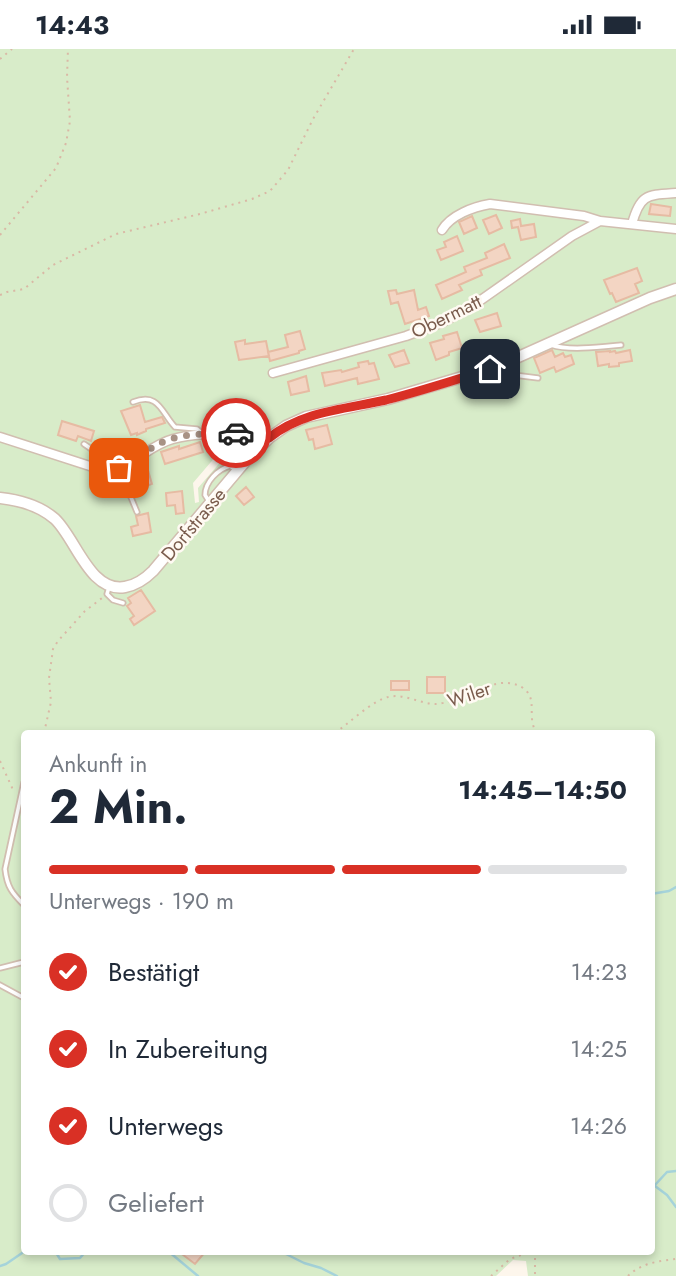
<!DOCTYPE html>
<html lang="de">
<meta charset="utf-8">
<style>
:root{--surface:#fff;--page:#f6f6f7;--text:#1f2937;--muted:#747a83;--line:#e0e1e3;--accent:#d93025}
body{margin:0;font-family:Jost,sans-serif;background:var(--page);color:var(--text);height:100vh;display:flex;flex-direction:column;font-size:26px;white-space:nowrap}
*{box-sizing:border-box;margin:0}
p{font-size:23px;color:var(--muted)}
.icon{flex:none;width:38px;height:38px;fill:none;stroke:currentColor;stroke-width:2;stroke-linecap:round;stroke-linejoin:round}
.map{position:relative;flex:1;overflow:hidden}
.sheet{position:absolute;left:21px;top:681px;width:634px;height:525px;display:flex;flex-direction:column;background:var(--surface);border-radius:7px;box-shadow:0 4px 10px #0003}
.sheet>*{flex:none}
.pin{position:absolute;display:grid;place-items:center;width:60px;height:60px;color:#fff;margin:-30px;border-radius:14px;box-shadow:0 4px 10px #0006}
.courier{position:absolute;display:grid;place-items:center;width:70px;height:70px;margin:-35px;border:5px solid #d93025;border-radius:50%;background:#fff;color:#222;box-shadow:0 2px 9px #0007}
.headline em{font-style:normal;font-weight:700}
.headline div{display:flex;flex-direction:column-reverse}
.headline{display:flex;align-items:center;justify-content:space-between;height:119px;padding:0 28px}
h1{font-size:46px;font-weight:700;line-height:52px}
.bar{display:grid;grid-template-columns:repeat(4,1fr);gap:10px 7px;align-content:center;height:84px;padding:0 28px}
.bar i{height:9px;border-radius:5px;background:var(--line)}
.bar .active{background:var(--accent)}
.bar p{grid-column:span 4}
ol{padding:0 28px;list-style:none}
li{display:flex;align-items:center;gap:21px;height:77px}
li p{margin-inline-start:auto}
li .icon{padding:7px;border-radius:50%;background:var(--accent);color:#fff;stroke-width:4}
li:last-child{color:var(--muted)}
li i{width:38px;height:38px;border:4px solid var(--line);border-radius:50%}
.status{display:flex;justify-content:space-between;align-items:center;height:49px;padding:0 35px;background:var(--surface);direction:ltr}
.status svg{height:19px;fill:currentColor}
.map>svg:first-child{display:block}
.green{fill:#d8ecc9;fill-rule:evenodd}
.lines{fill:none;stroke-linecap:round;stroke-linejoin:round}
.stream{stroke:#a5d3da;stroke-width:2.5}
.building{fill:#f3d5c3;stroke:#e6bba3;stroke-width:2}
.service-casing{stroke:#d1beb0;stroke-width:7}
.minor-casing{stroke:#d1beb0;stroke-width:11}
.tertiary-casing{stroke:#d1beb0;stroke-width:13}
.path{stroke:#d9b8a5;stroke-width:2;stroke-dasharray:2 5;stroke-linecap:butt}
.service{stroke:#fff;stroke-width:3.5}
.minor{stroke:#fff;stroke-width:8}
.tertiary{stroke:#fff;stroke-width:10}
.done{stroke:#a89285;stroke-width:7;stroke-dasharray:0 12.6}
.route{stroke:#d93025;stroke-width:9}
.labels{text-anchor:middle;stroke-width:5;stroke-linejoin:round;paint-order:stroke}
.street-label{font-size:19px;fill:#7a5c4d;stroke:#fffaf3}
</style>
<div class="status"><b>14:43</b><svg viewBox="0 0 49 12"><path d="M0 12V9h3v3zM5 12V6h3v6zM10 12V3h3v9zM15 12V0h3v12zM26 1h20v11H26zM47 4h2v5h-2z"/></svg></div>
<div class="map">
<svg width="676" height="1227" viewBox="0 0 676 1227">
<rect width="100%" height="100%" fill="#fdf6ec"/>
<!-- green -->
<path class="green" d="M 0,0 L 676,0 L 676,1227 L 528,1227 L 526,1212 L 513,1211 L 496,1227 L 0,1227 ZM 222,400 L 243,409 L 238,415 L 223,410 L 198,439 L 199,453 L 195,454 L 193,434 ZM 24,684 L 651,684 L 651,1202 L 24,1202 Z"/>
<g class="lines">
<!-- stream -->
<path class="stream" d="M 651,845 L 669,842 L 676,838
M 651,1134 L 667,1146 L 676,1158
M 655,1136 L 667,1123 L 676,1122
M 55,1202 L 60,1210 L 80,1209 L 86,1202
M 168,1202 L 198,1227
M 267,1202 L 273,1204 L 278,1202
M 280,1202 L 304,1214 L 321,1219 L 337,1227
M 0,1217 L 6,1215 L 25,1202"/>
</g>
<!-- building -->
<path class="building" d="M 651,155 L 671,158 L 670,167 L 649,165 Z
M 496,166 L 502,179 L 489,185 L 483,171 Z
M 472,167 L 477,179 L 464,185 L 459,173 Z
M 520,170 L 521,177 L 534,175 L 536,188 L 521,191 L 518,178 L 512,179 L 511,172 Z
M 457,187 L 463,202 L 441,211 L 437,201 L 446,198 L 444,193 Z
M 504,195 L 510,209 L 480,221 L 482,226 L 459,236 L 462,241 L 442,250 L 436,236 L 466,223 L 464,218 L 487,209 L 485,204 Z
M 637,219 L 642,232 L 635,235 L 639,244 L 616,253 L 612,244 L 610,245 L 604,231 Z
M 396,241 L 397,245 L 414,241 L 418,261 L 426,258 L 429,267 L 405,275 L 398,253 L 391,255 L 388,242 Z
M 497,264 L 501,277 L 480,283 L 475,271 Z
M 300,282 L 305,300 L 299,302 L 299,304 L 270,312 L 268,303 L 288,298 L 285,286 Z
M 457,283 L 462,299 L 449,303 L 449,306 L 436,311 L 430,294 L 444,290 L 443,287 Z
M 245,291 L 245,295 L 266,292 L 269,307 L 239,311 L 235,293 Z
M 404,301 L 409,314 L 395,318 L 389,306 Z
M 552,301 L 555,308 L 563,304 L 565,308 L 571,306 L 574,315 L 556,323 L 554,318 L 540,324 L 534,309 Z
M 630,301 L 632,312 L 619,314 L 619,317 L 609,318 L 609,315 L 598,317 L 596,303 L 610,302 L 610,303 L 615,302 L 616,304 Z
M 368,312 L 369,315 L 374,314 L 379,330 L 358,335 L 357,329 L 325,337 L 322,324 L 341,321 L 342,323 L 359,318 L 358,314 Z
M 306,327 L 309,342 L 291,346 L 288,333 Z
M 140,356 L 145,373 L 162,368 L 165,374 L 146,380 L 146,382 L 137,386 L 137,384 L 131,386 L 121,362 Z
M 62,372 L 94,382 L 91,392 L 78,387 L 76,392 L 58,386 Z
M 327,376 L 332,395 L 315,400 L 313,390 L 309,391 L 306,381 Z
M 200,393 L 203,403 L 165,415 L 161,403 L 179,397 L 179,400 Z
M 147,418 L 152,435 L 141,439 L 139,434 L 133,436 L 129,424 Z
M 246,438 L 254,448 L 244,456 L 236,447 Z
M 182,442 L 184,464 L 176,465 L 175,456 L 167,457 L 166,444 Z
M 148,464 L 151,483 L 133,487 L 131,478 L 138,476 L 136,467 Z
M 141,541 L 155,562 L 134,576 L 130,570 L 134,567 L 127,557 L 131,554 L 128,549 Z
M 427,628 L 445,628 L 445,644 L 427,644 Z
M 391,632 L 409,632 L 409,641 L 391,641 Z
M 178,1202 L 206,1202 L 195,1215 Z"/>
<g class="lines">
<!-- service casing -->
<g class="service-casing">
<path id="service" d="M 551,296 C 569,302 601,298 621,296
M 499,320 L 514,326 L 538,329
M 133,353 C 159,343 161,363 175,378 L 197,380 L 203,385
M 84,395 L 119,419 L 137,463
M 210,454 L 205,446 C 205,433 218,420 230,417 L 236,421
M 109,538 L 107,545 L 113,551 L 123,554
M 24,733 L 5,820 C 7,838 12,844 24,856
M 0,919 L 24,913
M 0,936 L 24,949"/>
</g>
<!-- minor casing -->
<g class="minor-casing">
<path id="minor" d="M 632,175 C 640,145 647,146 676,144
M 442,181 C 451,166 473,158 490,155 L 584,167 L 600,172
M 273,324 L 406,287 L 443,273 L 471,258 L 572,187 L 600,172 L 676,180
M 0,388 L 99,420 C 128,424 146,397 173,390 C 199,383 227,385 254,384 L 262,385 L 269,389"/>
</g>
<!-- tertiary casing -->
<g class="tertiary-casing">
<path id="tertiary" d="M 0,449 C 19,451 40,457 55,470 C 76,490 90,544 125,538 C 137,536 145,530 153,522 L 249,408 L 269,389 L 286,377 L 306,368 L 388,350 L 496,318 L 650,249 L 676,240"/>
</g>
<!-- path -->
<path class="path" d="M 0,10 L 12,0
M 0,186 L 56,119 L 66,94 L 70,72 L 67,28 L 68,0
M 0,246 L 7,243 L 24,240 L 53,216 L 116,185 L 200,165 L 252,150 L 270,142 L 288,121 L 313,70 L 354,0
M 44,684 L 51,653 L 49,629 L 53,600 L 58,592 L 85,562 L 102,549
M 335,684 C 348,675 373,651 388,648 C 404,644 420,655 436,655 C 440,655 447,653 452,652 C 473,646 500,624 523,639 C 534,647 531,657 532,669 C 532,674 534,679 536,684
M 0,712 L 14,743
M 535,1202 L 535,1227
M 491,1227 L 510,1210 L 532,1202
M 628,1227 C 641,1214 659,1212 676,1210"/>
<!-- service -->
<use href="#service" class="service"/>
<!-- minor -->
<use href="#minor" class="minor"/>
<!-- tertiary -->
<use href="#tertiary" class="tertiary"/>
</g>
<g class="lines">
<!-- done -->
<path class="done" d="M 119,419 C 134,412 147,400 163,393 C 186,383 212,385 236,384"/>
<!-- route -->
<path class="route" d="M 236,384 C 248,384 258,383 269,389 C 302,362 346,360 386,351 C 421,342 455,331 490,320"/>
</g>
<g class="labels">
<!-- street labels -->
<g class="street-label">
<text transform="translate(446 267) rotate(-26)" y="7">Obermatt</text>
<text transform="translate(193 475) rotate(-50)" y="7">Dorfstrasse</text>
<text transform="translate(469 645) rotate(-18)" y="7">Wiler</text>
</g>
</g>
</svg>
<div class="pin" style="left:119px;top:419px;background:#ea580c"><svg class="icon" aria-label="bag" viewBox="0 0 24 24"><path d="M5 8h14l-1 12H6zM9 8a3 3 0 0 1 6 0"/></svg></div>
<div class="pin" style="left:490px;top:320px;background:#1f2937"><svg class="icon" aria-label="home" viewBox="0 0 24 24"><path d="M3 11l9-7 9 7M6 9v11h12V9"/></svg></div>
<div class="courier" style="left:236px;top:384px"><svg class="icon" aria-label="car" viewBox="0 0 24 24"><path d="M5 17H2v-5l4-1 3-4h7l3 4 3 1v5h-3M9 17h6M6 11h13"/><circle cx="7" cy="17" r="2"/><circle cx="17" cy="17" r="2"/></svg></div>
<section class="sheet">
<div class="headline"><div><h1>2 Min.</h1><p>Ankunft in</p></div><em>14:45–14:50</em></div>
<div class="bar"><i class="active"></i><i class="active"></i><i class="active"></i><i></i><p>Unterwegs · 190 m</p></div>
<ol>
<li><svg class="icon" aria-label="check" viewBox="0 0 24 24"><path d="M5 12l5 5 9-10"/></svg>Bestätigt<p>14:23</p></li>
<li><svg class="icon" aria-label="check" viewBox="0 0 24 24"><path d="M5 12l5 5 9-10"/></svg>In Zubereitung<p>14:25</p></li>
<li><svg class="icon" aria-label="check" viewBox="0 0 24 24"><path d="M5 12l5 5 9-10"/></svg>Unterwegs<p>14:26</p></li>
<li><i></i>Geliefert</li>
</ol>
</section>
</div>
